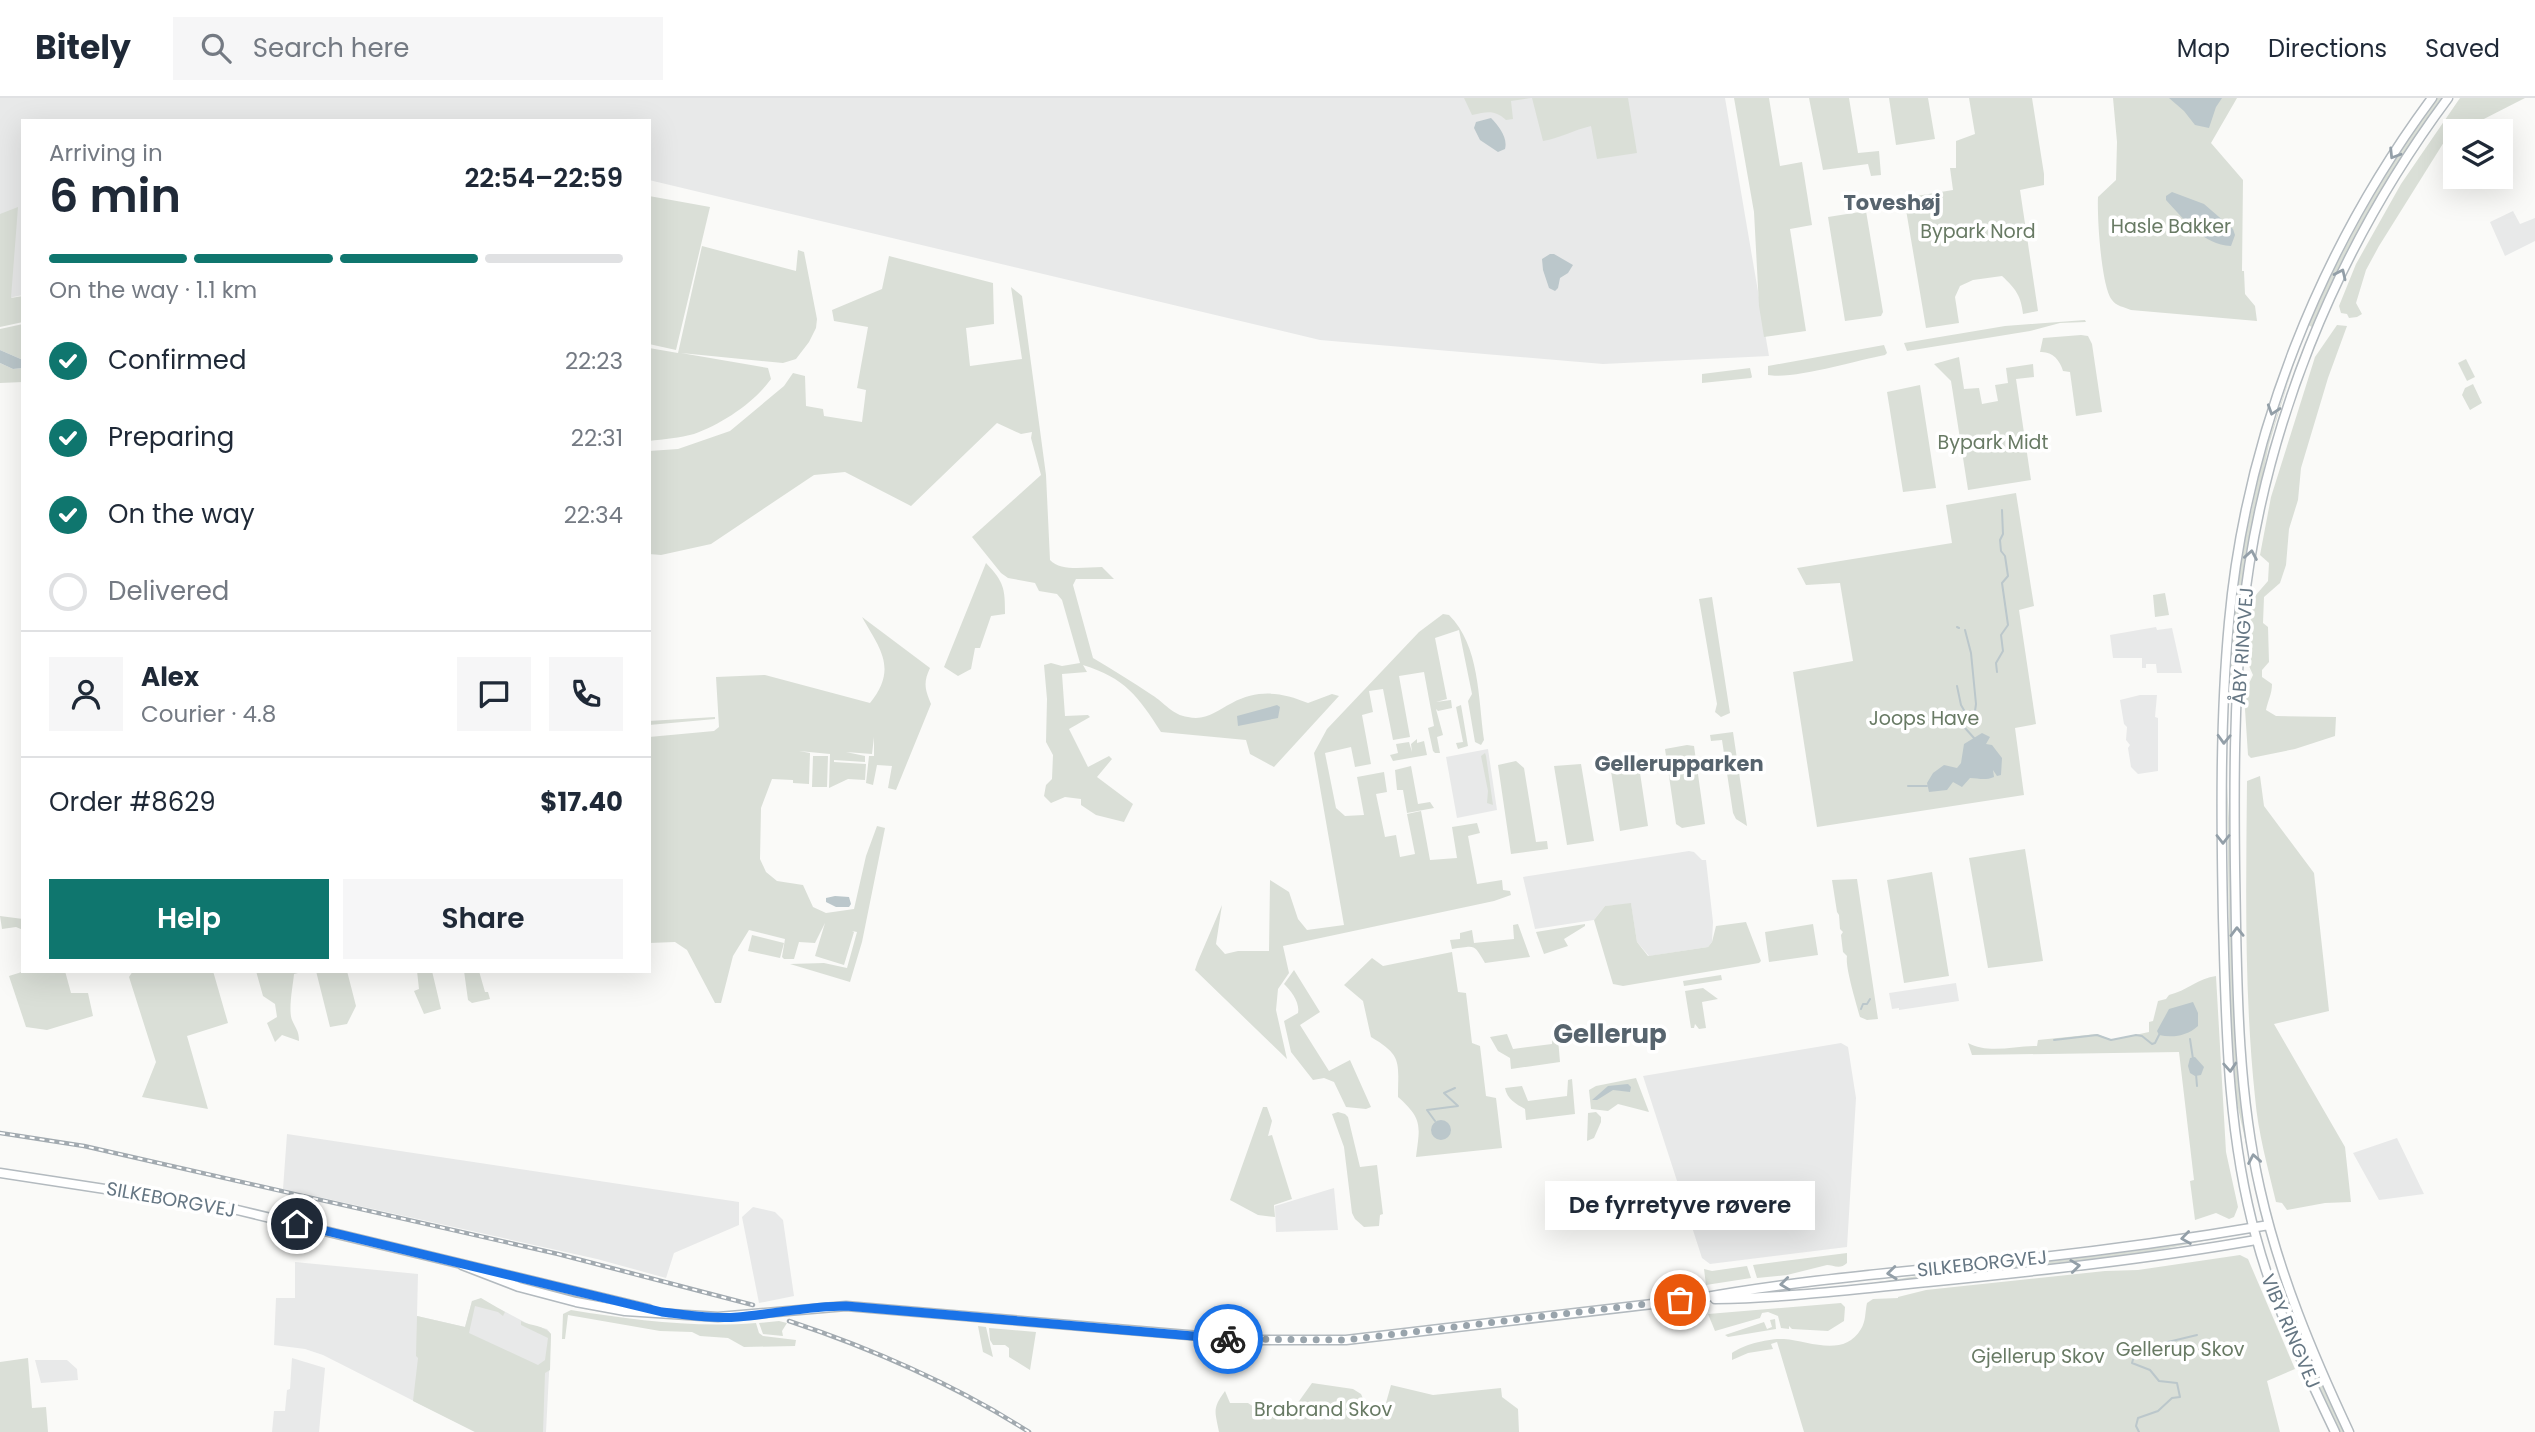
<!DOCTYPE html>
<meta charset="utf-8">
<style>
:root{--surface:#fff;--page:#f6f6f7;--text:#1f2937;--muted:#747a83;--line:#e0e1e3;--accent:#0f766e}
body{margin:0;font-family:Poppins,sans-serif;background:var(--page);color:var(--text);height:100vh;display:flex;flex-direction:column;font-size:26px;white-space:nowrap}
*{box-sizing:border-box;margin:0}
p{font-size:23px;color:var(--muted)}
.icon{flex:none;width:38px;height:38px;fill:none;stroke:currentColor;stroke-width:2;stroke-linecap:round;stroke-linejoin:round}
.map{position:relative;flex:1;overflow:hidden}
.side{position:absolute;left:21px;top:21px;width:630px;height:854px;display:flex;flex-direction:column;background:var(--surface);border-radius:0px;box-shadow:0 7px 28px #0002}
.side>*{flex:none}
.buttons{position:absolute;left:2443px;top:21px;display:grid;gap:14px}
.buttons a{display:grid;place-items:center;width:70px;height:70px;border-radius:0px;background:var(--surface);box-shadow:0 7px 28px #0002;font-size:35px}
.pin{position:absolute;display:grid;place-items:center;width:60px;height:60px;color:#fff;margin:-30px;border:4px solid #fff;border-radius:50%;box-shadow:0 2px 7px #0007}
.courier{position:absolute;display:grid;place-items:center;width:70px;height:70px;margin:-35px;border:5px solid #1a73e8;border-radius:50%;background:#fff;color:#222;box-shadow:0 2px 9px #0007}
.bubble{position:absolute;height:49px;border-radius:0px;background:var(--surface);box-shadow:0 7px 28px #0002;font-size:23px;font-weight:600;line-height:49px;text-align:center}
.headline em{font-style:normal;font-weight:600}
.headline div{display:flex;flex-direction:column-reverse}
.headline{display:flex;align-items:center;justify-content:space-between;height:119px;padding:0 28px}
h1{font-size:46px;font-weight:600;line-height:52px}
.bar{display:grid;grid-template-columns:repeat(4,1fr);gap:10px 7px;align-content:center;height:84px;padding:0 28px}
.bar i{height:9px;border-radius:5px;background:var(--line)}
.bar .selected{background:var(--accent)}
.bar p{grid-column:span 4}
.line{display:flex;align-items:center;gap:18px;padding:0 28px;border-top:2px solid var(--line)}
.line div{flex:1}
.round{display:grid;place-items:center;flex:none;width:74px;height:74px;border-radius:0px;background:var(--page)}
ol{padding:0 28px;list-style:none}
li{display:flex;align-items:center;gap:21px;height:77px}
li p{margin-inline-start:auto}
li .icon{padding:7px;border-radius:50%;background:var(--accent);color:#fff;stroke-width:4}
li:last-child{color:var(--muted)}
li i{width:38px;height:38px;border:4px solid var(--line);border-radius:50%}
.cta{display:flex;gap:14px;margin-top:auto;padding:14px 28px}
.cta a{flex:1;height:80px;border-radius:0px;background:var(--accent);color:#fff;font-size:28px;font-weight:600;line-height:80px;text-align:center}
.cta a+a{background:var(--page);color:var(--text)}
header{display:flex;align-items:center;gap:42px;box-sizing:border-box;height:98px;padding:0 35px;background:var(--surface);border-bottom:2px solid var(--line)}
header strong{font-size:33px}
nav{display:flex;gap:38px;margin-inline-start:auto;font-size:24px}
.search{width:490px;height:63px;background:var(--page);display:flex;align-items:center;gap:18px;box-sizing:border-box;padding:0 24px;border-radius:0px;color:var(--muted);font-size:26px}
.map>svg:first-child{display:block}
.built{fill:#e8e9e9}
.green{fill:#dadfd7}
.water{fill:#bbc7cb}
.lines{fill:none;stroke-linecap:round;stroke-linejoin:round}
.stream{stroke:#bbc7cb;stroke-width:2}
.secondary-casing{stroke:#b3babf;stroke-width:11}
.secondary{stroke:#fff;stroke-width:8}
.rail-casing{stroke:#a2aab0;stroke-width:4.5}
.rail{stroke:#fff;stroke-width:2;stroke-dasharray:5;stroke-linecap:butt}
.oneway{stroke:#939fa8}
.done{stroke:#99a4ac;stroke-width:7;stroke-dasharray:0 12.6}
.route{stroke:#1a73e8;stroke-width:9}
.labels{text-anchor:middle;stroke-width:7;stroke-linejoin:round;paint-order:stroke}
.park-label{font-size:19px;fill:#687a64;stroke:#fff}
.street-label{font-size:19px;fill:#657683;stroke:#fff}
.neighbourhood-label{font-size:21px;font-weight:bold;fill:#57646e;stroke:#fff}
.district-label{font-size:26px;font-weight:bold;fill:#57646e;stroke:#fff}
</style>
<header>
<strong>Bitely</strong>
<div class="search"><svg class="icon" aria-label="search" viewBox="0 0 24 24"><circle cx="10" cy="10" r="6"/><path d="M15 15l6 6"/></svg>Search here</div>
<nav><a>Map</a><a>Directions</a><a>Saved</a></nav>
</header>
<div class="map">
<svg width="2535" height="1334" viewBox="0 0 2535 1334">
<rect width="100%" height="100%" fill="#fafaf8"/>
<!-- built -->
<path class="built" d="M 0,0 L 1725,0 L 1769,258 L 1603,266 L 1320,242 L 649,82 L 649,23 L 23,23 L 23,197 L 13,199 L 0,207 Z
M 2513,113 L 2520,126 L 2535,120 L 2535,143 L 2505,158 L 2490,124 Z
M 2156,529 L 2157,532 L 2172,530 L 2182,575 L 2157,575 L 2156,566 L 2146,566 L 2146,570 L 2142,570 L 2142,560 L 2113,560 L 2110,537 Z
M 2140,597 L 2157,597 L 2155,619 L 2158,620 L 2158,673 L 2138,676 L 2131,669 L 2128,650 L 2130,647 L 2126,642 L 2127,629 L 2124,626 L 2120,602 Z
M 1488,651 L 1497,712 L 1457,720 L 1446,659 Z
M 1689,753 L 1694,754 L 1702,762 L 1706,762 L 1713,824 L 1712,844 L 1708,849 L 1649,858 L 1637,844 L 1631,806 L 1605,808 L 1594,822 L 1535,831 L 1523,779 Z
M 1956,885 L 1959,903 L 1899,912 L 1899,910 L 1892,911 L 1889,895 Z
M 1841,945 L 1848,949 L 1856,1000 L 1847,1149 L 1710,1166 L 1702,1160 L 1643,978 Z
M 287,1036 L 739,1104 L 739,1127 L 674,1155 L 666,1180 L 597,1161 L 283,1091 Z
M 2397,1040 L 2424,1096 L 2379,1102 L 2353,1055 Z
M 1334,1090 L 1338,1132 L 1276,1134 L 1275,1108 Z
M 753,1109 L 775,1114 L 783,1122 L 794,1198 L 759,1205 L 742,1119 Z
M 295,1164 L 418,1176 L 417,1218 L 465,1229 L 472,1203 L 500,1211 L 530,1227 L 547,1231 L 551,1236 L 546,1334 L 475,1334 L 323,1257 L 305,1251 L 274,1247 L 276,1200 L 295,1200 Z
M 292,1260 L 325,1270 L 319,1334 L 272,1334 L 274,1313 L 285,1313 L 287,1292 L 290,1291 Z
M 35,1262 L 67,1262 L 77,1271 L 78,1282 L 41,1285 Z"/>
<!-- green -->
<path class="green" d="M 1464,0 L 1531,0 L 1511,3 L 1513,21 L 1506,22 C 1494,11 1487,14 1472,17 Z
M 1532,0 L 1628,0 L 1637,55 L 1597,61 L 1591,28 C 1574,32 1560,40 1543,43 Z
M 1734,0 L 1769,0 L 1780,68 L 1802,64 L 1812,127 L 1790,131 L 1806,233 L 1764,239 L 1759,208 L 1754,114 Z
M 1809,0 L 1849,0 L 1858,55 L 1879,53 L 1881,77 L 1871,78 L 1868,66 L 1823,72 Z
M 1889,0 L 1928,0 L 1935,41 L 1896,47 Z
M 1969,0 L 2032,0 L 2044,76 L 2044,87 L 2020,92 L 2038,213 L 2023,216 C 2021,198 2016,191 2002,178 L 1973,182 L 1960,188 L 1955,199 L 1959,225 L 1926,230 L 1904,100 L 1953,92 L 1950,70 L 1956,70 L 1956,43 L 1975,36 Z
M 2113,0 L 2237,0 L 2211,45 L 2243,82 L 2242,173 L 2244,173 L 2245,196 L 2255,208 L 2257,223 L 2131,212 C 2124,209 2116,208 2112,202 C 2101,188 2097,118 2098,99 L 2116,82 L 2117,44 Z
M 2437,0 L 2443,0 C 2390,72 2349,148 2312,229 L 2308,227 C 2344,147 2385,71 2437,0 Z
M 2460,0 L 2525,0 L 2476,25 L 2479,33 L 2455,33 L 2455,45 L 2444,44 L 2379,148 L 2366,172 L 2356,205 L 2362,216 L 2357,219 L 2349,220 L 2347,216 L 2341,215 L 2339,208 L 2356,166 L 2401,86 Z
M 649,98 L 710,109 L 676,252 L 649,246 Z
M 18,109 L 11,200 L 23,198 L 23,224 L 0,229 L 0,116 Z
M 1866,113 L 1883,214 L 1881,218 L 1845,223 L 1828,119 Z
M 702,148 L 796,173 L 798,152 L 804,154 L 817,221 L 816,230 L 809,244 L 796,261 L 783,265 L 681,255 L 768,270 L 771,281 C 754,305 722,326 694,336 C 680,340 664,341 649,343 L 649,250 L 678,255 Z
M 889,158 L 993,185 L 994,226 L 966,230 L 970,268 L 1022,261 L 1011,189 L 1022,198 L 1046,377 L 1050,462 C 1061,474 1086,469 1102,469 L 1114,481 L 1076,481 L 1073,487 L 1093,560 C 1113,572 1133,584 1152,597 C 1165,605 1172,617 1188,619 C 1206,623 1216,613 1232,605 C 1258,591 1282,594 1308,605 L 1332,596 L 1339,598 L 1274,669 L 1250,656 L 1246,642 L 1161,634 C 1138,598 1125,580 1083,567 L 1087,574 L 1062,576 L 1065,618 L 1088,617 L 1090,619 L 1069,631 L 1088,669 L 1109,658 L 1112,661 L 1097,679 L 1133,706 L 1124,724 L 1096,717 L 1081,707 L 1081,701 L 1065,699 L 1051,705 L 1044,698 L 1046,687 L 1052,681 L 1053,657 L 1046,644 L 1047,601 L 1044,567 L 1051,565 L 1062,568 L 1080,565 L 1062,502 L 1057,496 L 1039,493 L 1035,485 L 1008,480 L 1001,475 L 972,439 L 1041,377 L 1031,340 L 1032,334 L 1021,336 L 997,325 L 911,408 L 845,374 L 814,377 L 711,446 L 661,457 L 649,456 L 649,353 L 678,351 L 730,333 L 784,288 L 793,275 L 805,278 L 806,308 L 823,311 L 824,318 L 862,324 L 866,292 L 857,290 L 868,229 L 834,223 L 832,212 L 882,191 Z
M 2085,222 L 2086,224 L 2060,225 L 2030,233 L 1907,253 L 1904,245 L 2005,228 Z
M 23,226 L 23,262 L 0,252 L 0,231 Z
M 2337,227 L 2347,228 L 2328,280 L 2301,370 L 2298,402 L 2289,431 L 2286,467 L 2280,485 L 2264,499 L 2263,525 L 2268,529 L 2269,564 L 2262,572 L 2262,579 L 2272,586 C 2272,596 2268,602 2266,612 L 2276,618 L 2336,619 L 2335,638 L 2295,651 L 2251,660 L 2248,657 L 2244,596 L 2253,577 L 2249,568 L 2251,515 L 2255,498 L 2268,483 L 2269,465 L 2260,457 L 2271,399 L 2315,259 Z
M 2081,237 L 2088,238 L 2092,246 L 2102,314 L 2076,318 L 2070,274 L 2063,273 C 2060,262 2052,253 2040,254 L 2043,240 Z
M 1884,247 L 1887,255 L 1885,257 C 1858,262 1792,282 1768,277 L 1768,268 Z
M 2297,256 L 2269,346 L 2245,465 L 2238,524 L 2231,656 L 2231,548 L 2240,465 L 2262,363 Z
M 1959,259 L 1964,291 L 1979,290 L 1982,306 L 1998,303 L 1995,287 L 2008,285 L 2006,270 L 2033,266 L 2034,279 L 2016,281 L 2031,382 L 1968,392 L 1951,283 L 1934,266 Z
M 2466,261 L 2475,279 L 2467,283 L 2458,265 Z
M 0,265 L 13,271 L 23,270 L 23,284 L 0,285 Z
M 1750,270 L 1752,279 L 1751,280 L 1702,285 L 1702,276 Z
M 2473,286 L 2482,305 L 2470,312 L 2462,297 L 2465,290 Z
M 1920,287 L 1936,390 L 1903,394 L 1887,294 Z
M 2016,395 L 2034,508 L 2019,512 L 2036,626 L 2015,630 L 2024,697 L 1817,729 L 1793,574 L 1853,563 L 1840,485 L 1806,487 L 1797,470 L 1952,445 L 1946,407 Z
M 986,465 C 1004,484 1005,490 1005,516 L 991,518 L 980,550 L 975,550 L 971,571 L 958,578 L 944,569 Z
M 2165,495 L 2169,517 L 2155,519 L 2153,497 Z
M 1712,499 L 1730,615 L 1721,619 L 1715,614 L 1717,606 L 1699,501 Z
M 1443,516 L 1449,517 C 1480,548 1478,600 1484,642 L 1481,647 L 1475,644 L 1468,603 L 1472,596 L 1459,532 L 1435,540 L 1447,601 L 1436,604 L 1451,602 L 1452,610 L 1438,613 L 1436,611 L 1443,637 L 1437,639 L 1440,655 L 1435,655 L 1433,653 L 1428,630 L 1434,628 L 1424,574 L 1399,578 L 1410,639 L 1393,642 L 1383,591 L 1369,593 L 1373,614 L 1362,617 L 1371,666 L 1355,669 L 1351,649 L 1325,655 L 1336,710 L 1345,718 L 1364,717 L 1357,679 L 1384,674 L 1387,694 L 1376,696 L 1385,739 L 1396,737 L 1400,759 L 1415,756 L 1407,716 L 1421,713 L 1430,762 L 1457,760 L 1452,729 L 1477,725 L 1480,735 L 1468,738 L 1477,786 L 1502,782 L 1503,792 L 1510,793 L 1511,797 L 1494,803 L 1283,848 L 1289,875 L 1278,891 L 1276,912 L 1287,961 L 1195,872 L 1198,863 L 1222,807 L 1216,846 L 1225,856 L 1238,853 L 1269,853 L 1270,782 L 1289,794 L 1298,821 L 1307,832 L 1344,827 L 1314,655 L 1327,631 L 1419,534 Z
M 862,519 L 930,570 C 923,585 925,591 931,606 L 896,692 L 888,690 L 892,668 L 877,667 L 873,687 L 866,685 L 869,658 L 874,658 L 874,639 L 872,656 L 846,654 L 865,658 L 865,664 L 834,662 L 834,664 L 866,666 L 865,682 L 848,681 L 829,690 L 830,656 L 799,653 L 810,655 L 809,686 L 793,685 L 793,682 L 772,681 L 761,710 L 760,761 L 766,774 L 777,783 L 803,787 L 813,809 L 826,815 L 854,811 L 866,758 L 877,728 L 885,730 L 862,844 L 850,884 L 790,866 L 824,865 L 847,870 L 857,834 L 852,833 L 854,834 L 844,867 L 815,858 L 825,825 L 815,845 L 799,844 L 794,861 L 784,861 L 782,859 L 785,841 L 749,832 L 733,858 L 721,905 L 715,905 L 687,852 L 675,844 L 649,845 L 649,639 L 714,633 L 719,629 L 716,579 L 765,577 L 870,605 C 898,570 880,551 862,519 Z
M 1461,607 L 1468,648 L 1458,651 L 1456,645 L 1463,644 L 1456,609 Z
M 715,619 L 715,621 L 649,627 L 649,623 Z
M 1733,634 L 1747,728 L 1736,721 L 1733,715 L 1722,642 L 1711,643 L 1710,637 Z
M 1417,641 L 1417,645 L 1424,643 L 1427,657 L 1393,663 L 1390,657 L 1398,655 L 1396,646 L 1409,644 L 1412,654 L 1411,646 Z
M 1687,647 L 1694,648 L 1705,726 L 1682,730 L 1676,726 L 1665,651 Z
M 1485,655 L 1486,658 L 1493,707 L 1487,705 L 1488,693 L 1481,658 Z
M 1637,655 L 1648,728 L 1620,733 L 1609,660 Z
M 813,658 L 828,658 L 827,689 L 812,689 Z
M 1516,663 L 1524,670 L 1536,744 L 1547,743 L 1548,751 L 1511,756 L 1498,667 Z
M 1581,666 L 1594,743 L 1567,747 L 1554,668 Z
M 1411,668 L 1418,706 L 1430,704 L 1434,710 L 1407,715 L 1403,692 L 1397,692 L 1395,672 Z
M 2260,678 L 2264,708 L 2314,775 L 2329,913 L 2274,926 L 2345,1049 L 2351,1104 L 2325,1105 L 2287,1112 L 2282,1105 L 2276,1104 C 2268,1070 2258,1035 2255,999 C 2244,894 2246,788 2247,683 Z
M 2227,688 L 2231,753 L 2233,857 L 2253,1076 L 2261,1113 L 2236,1001 L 2230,904 Z
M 2025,751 L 2043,863 L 1988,870 L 1969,760 Z
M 1932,774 L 1949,878 L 1904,885 L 1887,782 Z
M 1857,781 L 1878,921 L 1867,922 L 1860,919 C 1856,904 1845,869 1847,858 L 1843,854 L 1841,837 L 1843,834 L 1840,831 L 1839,817 L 1837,814 L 1832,782 Z
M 1631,805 L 1637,844 L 1648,858 L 1708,849 L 1712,844 L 1716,828 L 1746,824 L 1761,863 L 1759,865 L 1623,888 L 1613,886 L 1594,822 L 1605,808 Z
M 0,818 L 23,821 L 23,832 L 16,829 L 2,831 Z
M 1518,826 L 1530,859 L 1485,865 C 1473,845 1476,848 1452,851 L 1450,842 L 1460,841 L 1460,835 L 1472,832 L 1474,845 L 1514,841 L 1513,827 Z
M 1585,826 L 1585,828 L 1564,841 L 1568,848 L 1544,856 L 1536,834 Z
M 1813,826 L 1818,857 L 1769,864 L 1765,834 Z
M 752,837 L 784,845 L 780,860 L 748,853 Z
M 1452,854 L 1458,894 L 1466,895 L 1472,945 L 1480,948 L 1486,998 L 1496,1000 L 1502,1050 L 1416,1059 C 1420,1028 1423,1021 1398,999 C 1398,964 1403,958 1371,939 L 1363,903 L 1344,887 L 1372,860 L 1383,868 Z
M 1294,872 L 1320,914 L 1300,927 L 1329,973 L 1350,962 L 1371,1009 L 1366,1011 L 1346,1009 L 1334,984 L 1324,980 L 1313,982 L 1291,954 L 1284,923 L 1298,915 C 1300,904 1291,893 1284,886 Z
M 25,873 L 65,873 L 71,895 L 88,895 L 93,918 L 47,932 L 26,929 L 9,878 Z
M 133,873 L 213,873 L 228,925 L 187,938 L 208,1011 L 142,999 L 156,964 L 129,879 Z
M 256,873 L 306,873 L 294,876 C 293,887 288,912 292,922 C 296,931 299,933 299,943 L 282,937 L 275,944 L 267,925 L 277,919 L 275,906 L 263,898 Z
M 316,873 L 347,873 L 356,908 L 347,926 L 330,929 Z
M 417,873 L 432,873 L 441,911 L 424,916 L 414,893 L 419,891 Z
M 464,873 L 479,873 L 485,894 L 488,894 L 490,901 L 472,905 L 468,902 Z
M 1721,877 L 1722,882 L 1684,888 L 1683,883 Z
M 2216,878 L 2226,1054 L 2238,1109 L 2234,1119 L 2229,1121 L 2216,1115 L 2195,1122 L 2190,1083 L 2194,1082 L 2179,954 L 1972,957 L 1968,945 C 1988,956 2014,948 2037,948 L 2038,942 L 2097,936 L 2112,942 L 2149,934 L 2149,924 L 2153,923 L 2158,903 L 2166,901 L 2169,897 C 2186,893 2199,880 2216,878 Z
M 1703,890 L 1718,901 L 1702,904 L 1706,930 L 1699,931 L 1695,926 L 1694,930 L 1691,930 L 1685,893 Z
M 1557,929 L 1560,964 L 1511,971 L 1510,960 L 1498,953 L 1490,939 L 1507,936 L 1513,951 L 1552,946 L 1553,930 Z
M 1636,980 L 1649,1014 L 1618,1006 L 1608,1013 L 1591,1011 L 1589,992 L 1596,988 Z
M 1572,981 L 1575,1016 L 1526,1022 L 1525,1011 C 1516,1006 1507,1001 1505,990 L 1522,988 L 1528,1003 L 1567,998 L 1568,982 Z
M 1263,1009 L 1267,1009 L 1272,1023 L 1268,1038 L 1272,1037 L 1292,1101 L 1274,1107 L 1275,1119 L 1258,1117 L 1230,1102 Z
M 1338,1014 L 1345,1016 L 1348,1019 L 1360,1069 L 1377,1067 L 1383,1116 L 1380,1117 L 1379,1128 L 1364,1129 L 1355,1121 L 1352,1115 L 1344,1049 L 1332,1016 Z
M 1596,1014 L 1601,1019 L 1601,1024 L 1594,1040 L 1587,1043 L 1588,1015 Z
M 2239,1136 L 2128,1158 L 1872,1185 L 1964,1171 L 2158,1149 Z
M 1847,1155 L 1847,1165 C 1840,1172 1833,1167 1827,1167 L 1787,1177 L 1757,1180 L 1753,1167 Z
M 2240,1157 L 2248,1161 L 2295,1271 L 2267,1283 L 2280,1334 L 1804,1334 L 1777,1244 L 1771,1246 L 1773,1251 L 1748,1255 L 1732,1262 L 1732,1255 C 1744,1246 1770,1240 1784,1241 C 1809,1243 1844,1260 1861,1231 C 1866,1223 1865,1214 1867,1205 L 1873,1201 L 1898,1200 L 1898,1199 L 1926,1192 L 2105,1173 L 2138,1172 Z
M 2265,1157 L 2283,1207 L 2345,1334 L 2340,1334 C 2312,1276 2285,1218 2265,1157 Z
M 1747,1168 L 1751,1180 L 1706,1187 L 1704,1171 L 1712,1173 Z
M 481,1200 L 505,1214 L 503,1218 L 498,1214 L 475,1208 L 469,1235 L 538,1267 L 545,1262 L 548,1240 L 521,1227 L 521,1223 C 531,1228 544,1227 551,1236 L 550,1272 L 545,1275 L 543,1334 L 475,1334 L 413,1303 L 418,1260 L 416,1258 L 417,1218 L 465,1229 L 472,1203 Z
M 1841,1205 L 1845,1209 L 1844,1223 L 1828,1233 L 1792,1231 L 1789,1228 L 1789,1231 L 1781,1230 L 1778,1218 L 1768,1214 L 1762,1215 L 1760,1220 L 1715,1233 L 1708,1216 Z
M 571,1212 C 633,1222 694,1230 756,1225 L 759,1235 L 763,1238 L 796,1242 L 795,1248 L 744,1249 L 728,1240 L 700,1238 L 692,1234 L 660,1233 L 568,1217 L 565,1241 L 562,1241 L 563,1216 Z
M 1775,1221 L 1776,1231 L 1728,1239 L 1725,1237 L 1764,1224 L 1767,1231 L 1772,1229 L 1770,1222 Z
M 779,1223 L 787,1225 L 782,1233 L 783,1238 L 763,1236 L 759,1225 Z
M 978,1228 L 986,1229 L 993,1259 L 983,1254 Z
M 989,1230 L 1036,1234 L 1030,1272 L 1009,1259 L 1009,1250 L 1005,1247 L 993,1247 L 990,1242 Z
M 28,1260 L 32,1310 L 46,1309 L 48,1334 L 0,1334 L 0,1264 Z
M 1312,1285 L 1353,1291 L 1361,1296 L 1368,1312 L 1384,1312 L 1391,1287 L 1433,1297 L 1501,1290 L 1502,1299 L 1518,1311 L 1519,1334 L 1219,1334 C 1215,1313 1212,1311 1225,1293 L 1230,1305 L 1248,1305 L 1263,1315 L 1297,1306 Z"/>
<!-- water -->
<path class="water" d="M 2169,0 L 2222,0 L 2216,9 L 2209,30 L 2195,27 L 2184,13 Z
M 1491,20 C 1499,28 1508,40 1505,51 L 1498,54 L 1480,42 L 1474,30 L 1476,24 Z
M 2172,94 L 2204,106 L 2233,131 L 2235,137 L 2231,148 C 2203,147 2184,121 2166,102 L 2166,98 Z
M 1550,156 L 1554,156 L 1573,167 L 1568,175 L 1560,180 L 1558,190 L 1555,193 L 1549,190 L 1543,172 L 1542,161 Z
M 0,252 L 23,262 L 23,270 L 13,271 L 0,265 Z
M 1277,607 L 1280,609 L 1278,620 L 1238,628 L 1237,618 Z
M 1982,635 L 1990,639 L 1986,646 L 1992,647 L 2002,660 L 2001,677 L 1997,678 L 1993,672 L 1994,679 C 1984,683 1979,680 1970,680 L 1962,689 L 1953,684 L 1947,692 L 1929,694 L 1927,685 L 1933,675 L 1944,667 L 1957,670 L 1961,665 L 1964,646 Z
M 835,798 L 849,799 L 851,806 L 849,809 L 836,809 L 826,804 L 826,800 Z
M 2193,904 L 2198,915 L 2198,928 C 2187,938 2173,940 2159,937 L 2157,933 L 2169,911 Z
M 2195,959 L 2204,969 L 2201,977 L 2195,978 L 2190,975 L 2188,968 L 2190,960 Z
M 1628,986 L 1631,989 L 1630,994 L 1613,992 L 1597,1002 L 1592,1002 L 1608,988 Z
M1431 1032a10 10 0 1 1 20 0a10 10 0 1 1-20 0Z"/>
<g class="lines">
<!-- stream -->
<path class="stream" d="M 1957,529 L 1959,530
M 1965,532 L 1971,555 L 1976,606 L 1975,613 L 1966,623 L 1965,630 L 1974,640
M 1997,574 L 1996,565 L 2003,553 L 2001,537 L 2008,527 L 2002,485 L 2008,478 L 2005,458 L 2001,453 L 2000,442 L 2003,436 L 2002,412
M 1957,588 L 1961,607 L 1968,619
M 1908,688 L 1927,688
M 1861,911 L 1863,906 L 1867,906 L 1870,901
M 2190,941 L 2193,961
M 2054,942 L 2097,937 L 2111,942 L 2136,937 L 2142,938 L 2152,946 L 2155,945 L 2159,937
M 2196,976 L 2197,988
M 1435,1023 L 1427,1012 L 1458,1008 L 1444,995 L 1455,990
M 2139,1334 L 2136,1328 L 2138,1320 L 2158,1313 L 2172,1300 L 2180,1299 L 2177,1285 L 2159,1283 L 2150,1272 L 2132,1265 L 2134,1258 L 2168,1244 L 2197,1237"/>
<!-- secondary casing -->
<g class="secondary-casing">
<path id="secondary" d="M 0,1075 L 229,1110 L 649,1211
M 462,1167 L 519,1189 L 576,1204 L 625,1213 L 718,1219 L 846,1208 L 1247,1242 L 1346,1242 L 1695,1201 C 1798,1182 1902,1174 2006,1163 C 2094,1154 2181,1142 2269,1127
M 1715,1201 C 1786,1200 1857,1191 1928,1184 C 2038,1173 2148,1161 2256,1142
M 2335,1334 C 2305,1271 2274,1207 2256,1139 C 2227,1035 2226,926 2223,819 C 2221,721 2220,621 2229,524 C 2246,337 2320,151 2432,0
M 2349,1334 C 2312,1255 2279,1176 2260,1091 C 2236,986 2237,875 2235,769 C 2234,687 2234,604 2242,523 C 2261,334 2335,152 2448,0"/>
</g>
<!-- secondary -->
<use href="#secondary" class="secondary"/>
<!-- rail casing -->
<g class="rail-casing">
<path id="rail" d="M 0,1035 L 84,1048 L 558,1156 L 753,1207
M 789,1223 C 873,1251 954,1286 1029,1334"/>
</g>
<!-- rail -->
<use href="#rail" class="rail"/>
</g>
<!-- one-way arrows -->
<defs><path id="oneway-chevron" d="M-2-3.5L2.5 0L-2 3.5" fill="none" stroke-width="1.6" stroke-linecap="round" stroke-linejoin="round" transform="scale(1.75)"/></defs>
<g class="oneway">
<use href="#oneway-chevron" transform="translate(2394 56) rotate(122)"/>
<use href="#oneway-chevron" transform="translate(2341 176) rotate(-65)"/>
<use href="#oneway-chevron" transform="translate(2273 312) rotate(108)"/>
<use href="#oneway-chevron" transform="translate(2251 457) rotate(-80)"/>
<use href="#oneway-chevron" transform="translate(2224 641) rotate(92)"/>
<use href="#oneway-chevron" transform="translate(2223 741) rotate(90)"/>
<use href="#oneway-chevron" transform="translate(2237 834) rotate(-91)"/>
<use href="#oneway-chevron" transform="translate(2230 969) rotate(86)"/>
<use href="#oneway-chevron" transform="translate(2254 1061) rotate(-100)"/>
<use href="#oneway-chevron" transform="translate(2186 1140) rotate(172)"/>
<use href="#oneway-chevron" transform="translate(2075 1168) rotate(-7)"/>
<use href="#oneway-chevron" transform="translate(1892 1175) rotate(174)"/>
<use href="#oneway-chevron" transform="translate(1785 1186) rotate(173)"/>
</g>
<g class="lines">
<!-- done -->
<path class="done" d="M 1228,1241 L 1346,1242 L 1680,1202"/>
<!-- route -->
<path class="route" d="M 297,1126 L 662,1214 C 687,1217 712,1221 738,1219 C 774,1216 809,1208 846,1208 L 1228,1241"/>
</g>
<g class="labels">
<!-- park labels -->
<g class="park-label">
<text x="2171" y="135">Hasle Bakker</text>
<text x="1978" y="140">Bypark Nord</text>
<text x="1993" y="351">Bypark Midt</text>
<text x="1924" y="627">Joops Have</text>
<text x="2180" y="1258">Gellerup Skov</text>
<text x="2038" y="1265">Gjellerup Skov</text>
<text x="1323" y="1318">Brabrand Skov</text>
</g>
<!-- street labels -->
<g class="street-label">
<text transform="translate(2242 548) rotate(-86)" y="7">ÅBY RINGVEJ</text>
<text transform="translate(171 1101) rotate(10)" y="7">SILKEBORGVEJ</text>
<text transform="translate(1982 1165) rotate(-6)" y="7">SILKEBORGVEJ</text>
<text transform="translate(2291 1233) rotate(67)" y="7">VIBY RINGVEJ</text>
</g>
<!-- neighbourhood labels -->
<g class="neighbourhood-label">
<text x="1892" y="112">Toveshøj</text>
<text x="1679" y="673">Gellerupparken</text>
</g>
<!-- district labels -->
<g class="district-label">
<text x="1610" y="945">Gellerup</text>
</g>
</g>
</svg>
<div class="buttons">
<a><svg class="icon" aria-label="layers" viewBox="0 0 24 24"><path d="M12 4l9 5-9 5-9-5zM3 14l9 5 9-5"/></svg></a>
</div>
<div class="pin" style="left:1680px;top:1202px;background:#ea580c"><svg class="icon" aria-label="bag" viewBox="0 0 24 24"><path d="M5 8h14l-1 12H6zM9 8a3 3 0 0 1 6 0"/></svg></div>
<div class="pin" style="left:297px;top:1126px;background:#1f2937"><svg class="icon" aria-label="home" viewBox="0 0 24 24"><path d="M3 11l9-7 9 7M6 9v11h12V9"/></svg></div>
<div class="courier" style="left:1228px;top:1241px"><svg class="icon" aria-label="bike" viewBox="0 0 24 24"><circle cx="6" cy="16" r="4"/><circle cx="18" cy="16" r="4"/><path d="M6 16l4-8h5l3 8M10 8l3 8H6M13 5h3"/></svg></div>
<div class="bubble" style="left:1545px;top:1083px;width:270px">De fyrretyve røvere</div>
<section class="side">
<div class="headline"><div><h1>6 min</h1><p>Arriving in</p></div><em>22:54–22:59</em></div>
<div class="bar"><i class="selected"></i><i class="selected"></i><i class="selected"></i><i></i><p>On the way · 1.1 km</p></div>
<ol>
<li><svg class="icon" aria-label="check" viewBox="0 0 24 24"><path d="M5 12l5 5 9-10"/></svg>Confirmed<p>22:23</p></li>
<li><svg class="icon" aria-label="check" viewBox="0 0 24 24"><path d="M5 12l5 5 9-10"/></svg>Preparing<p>22:31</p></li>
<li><svg class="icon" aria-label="check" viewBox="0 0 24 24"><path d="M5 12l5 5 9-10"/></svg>On the way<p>22:34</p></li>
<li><i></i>Delivered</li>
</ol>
<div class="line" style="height:126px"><a class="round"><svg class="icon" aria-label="person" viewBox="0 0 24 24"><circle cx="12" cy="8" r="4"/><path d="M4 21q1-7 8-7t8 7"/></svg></a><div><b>Alex</b><p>Courier · 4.8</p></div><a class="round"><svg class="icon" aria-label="chat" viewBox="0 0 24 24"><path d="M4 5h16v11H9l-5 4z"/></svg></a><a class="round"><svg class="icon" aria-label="phone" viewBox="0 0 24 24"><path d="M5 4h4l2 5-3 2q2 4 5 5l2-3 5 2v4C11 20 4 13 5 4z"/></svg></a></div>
<div class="line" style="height:91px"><div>Order #8629</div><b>$17.40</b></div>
<div class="cta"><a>Help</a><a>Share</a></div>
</section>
</div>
